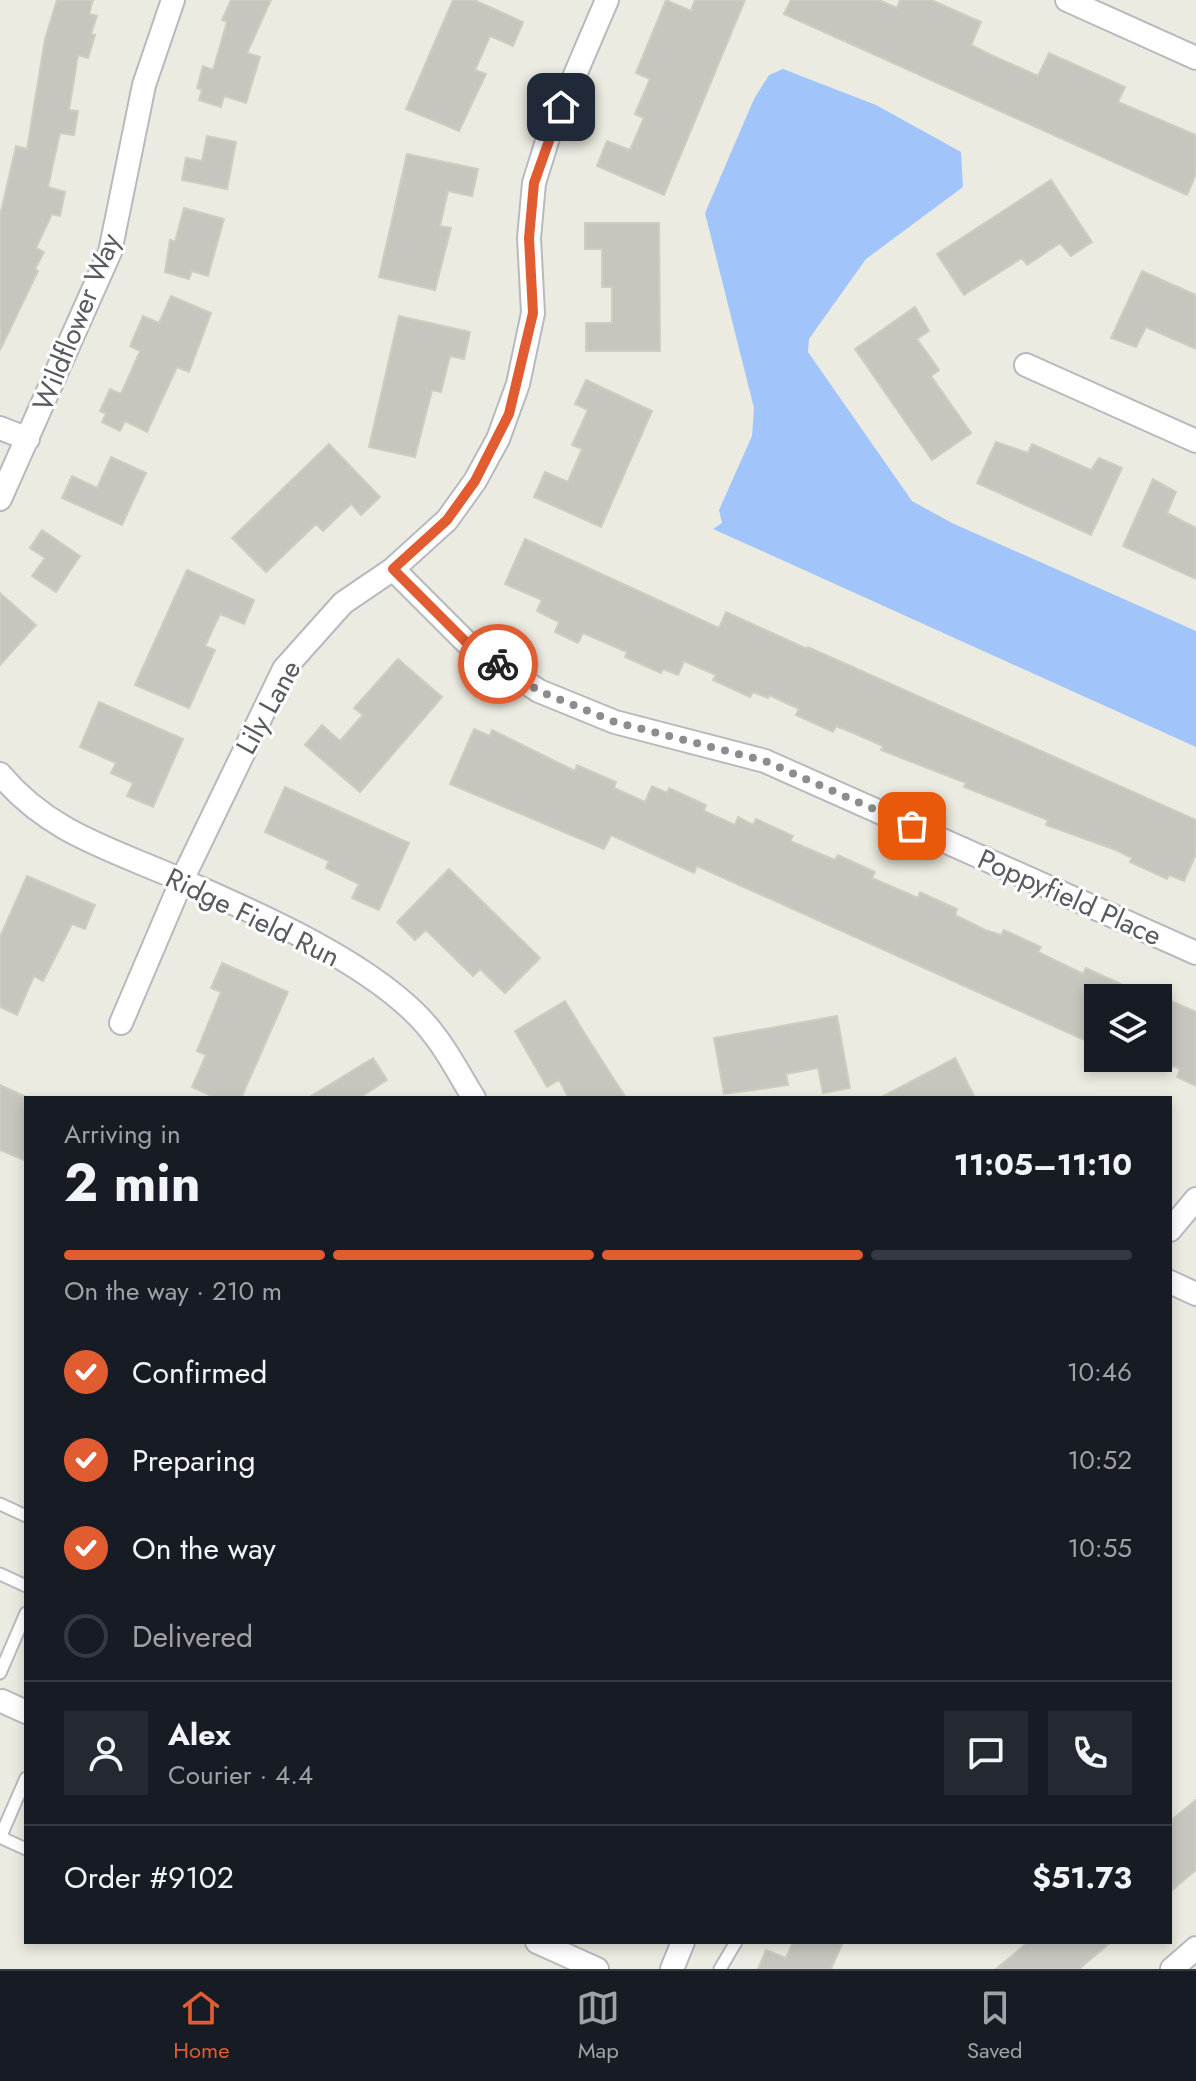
<!DOCTYPE html>
<meta charset="utf-8">
<style>
:root{--surface:#171b24;--page:#242831;--text:#f1f3f6;--muted:#9ea1a6;--line:#363941;--accent:#e15c31}
body{margin:0;font-family:Jost,sans-serif;background:var(--page);color:var(--text);height:100vh;display:flex;flex-direction:column;font-size:30px;white-space:nowrap}
*{box-sizing:border-box;margin:0}
p{font-size:26px;color:var(--muted)}
.icon{flex:none;width:44px;height:44px;fill:none;stroke:currentColor;stroke-width:2;stroke-linecap:round;stroke-linejoin:round}
.map{position:relative;flex:1;overflow:hidden}
.panel{position:absolute;left:24px;top:1096px;width:1148px;height:848px;display:flex;flex-direction:column;background:var(--surface);border-radius:0px;box-shadow:0 4px 12px #0003}
.panel>*{flex:none}
.buttons{position:absolute;left:1084px;top:984px;display:grid;gap:16px}
.buttons a{display:grid;place-items:center;width:88px;height:88px;border-radius:0px;background:var(--surface);box-shadow:0 4px 12px #0003;font-size:40px}
.pin{position:absolute;display:grid;place-items:center;width:68px;height:68px;color:#fff;margin:-34px;border-radius:16px;box-shadow:0 4px 12px #0006}
.courier{position:absolute;display:grid;place-items:center;width:80px;height:80px;margin:-40px;border:6px solid #e15c31;border-radius:50%;background:#fff;color:#222;box-shadow:0 2px 10px #0007}
.head em{font-style:normal;font-weight:700}
.head div{display:flex;flex-direction:column-reverse}
.head{display:flex;align-items:center;justify-content:space-between;height:136px;padding:0 40px}
h1{font-size:52px;font-weight:700;line-height:60px}
.bar{display:grid;grid-template-columns:repeat(4,1fr);gap:12px 8px;align-content:center;height:96px;padding:0 40px}
.bar i{height:10px;border-radius:6px;background:var(--line)}
.bar .active{background:var(--accent)}
.bar p{grid-column:span 4}
.line{display:flex;align-items:center;gap:20px;padding:0 40px;border-top:2px solid var(--line)}
.line div{flex:1}
.round{display:grid;place-items:center;flex:none;width:84px;height:84px;border-radius:0px;background:var(--page)}
ol{padding:0 40px;list-style:none}
li{display:flex;align-items:center;gap:24px;height:88px}
li p{margin-inline-start:auto}
li .icon{padding:8px;border-radius:50%;background:var(--accent);color:#fff;stroke-width:4}
li:last-child{color:var(--muted)}
li i{width:44px;height:44px;border:4px solid var(--line);border-radius:50%}
.dock{display:flex;justify-content:space-around;align-items:center;height:112px;border-top:2px solid var(--line);background:var(--surface);font-size:22px;color:var(--muted)}
.dock a{display:grid;justify-items:center;gap:4px}
.dock .active{color:var(--accent)}
.map>svg:first-child{display:block}
.water{fill:#a1c5fb}
.building{fill:#c6c5be;stroke:#d0cdbf;stroke-width:2}
.lines{fill:none;stroke-linecap:round;stroke-linejoin:round}
.service-casing{stroke:#b8b9bf;stroke-width:15}
.minor-casing{stroke:#b8b9bf;stroke-width:26}
.service{stroke:#fff;stroke-width:11}
.minor{stroke:#fff;stroke-width:22}
.done{stroke:#8c8d8e;stroke-width:8;stroke-dasharray:0 14.4}
.route{stroke:#e15c31;stroke-width:10}
.labels{text-anchor:middle;stroke-width:6;stroke-linejoin:round;paint-order:stroke}
.street-label{font-size:28px;fill:#595b61;stroke:#fff}
</style>
<div class="map">
<svg width="1196" height="1969" viewBox="0 0 1196 1969">
<rect width="100%" height="100%" fill="#ecebe1"/>
<!-- water -->
<path class="water" d="M 783,69 L 876,105 L 961,152 L 963,187 L 866,259 L 809,339 L 808,352 L 912,501 L 952,523 L 1196,631 L 1196,747 L 713,529 L 722,523 L 719,510 L 752,436 L 754,408 L 705,213 L 754,99 L 769,75 Z"/>
<!-- building -->
<path class="building" d="M 57,0 L 93,0 L 89,14 L 97,16 L 91,34 L 95,35 L 88,58 L 78,55 L 69,110 L 78,111 L 74,135 L 60,133 L 48,187 L 65,192 L 60,216 L 52,214 L 36,248 L 44,252 L 35,269 L 38,271 L 0,350 L 0,216 L 16,146 L 27,149 L 45,39 Z
M 231,0 L 271,0 L 247,53 L 260,57 L 246,103 L 224,96 L 221,107 L 199,100 L 202,90 L 197,88 L 203,66 L 213,70 L 227,22 L 222,20 Z
M 453,0 L 474,0 L 523,22 L 513,46 L 490,36 L 475,70 L 486,74 L 459,131 L 406,109 Z
M 666,0 L 691,11 L 695,0 L 745,0 L 664,195 L 597,166 L 607,141 L 630,150 L 644,118 L 635,114 L 650,79 L 636,73 Z
M 791,0 L 879,0 L 897,8 L 900,0 L 931,0 L 981,22 L 971,45 L 991,55 L 1038,76 L 1049,53 L 1125,87 L 1118,102 L 1196,135 L 1196,174 L 1187,195 L 784,14 Z
M 207,136 L 236,142 L 227,189 L 182,180 L 186,158 L 202,161 Z
M 407,154 L 478,169 L 472,196 L 448,191 L 440,226 L 451,228 L 435,290 L 379,277 Z
M 1051,180 L 1092,242 L 1071,256 L 1060,243 L 1027,265 L 1022,258 L 964,295 L 937,254 Z
M 184,208 L 224,219 L 208,276 L 192,271 L 189,279 L 165,272 L 170,240 L 175,242 Z
M 585,223 L 659,223 L 660,351 L 586,351 L 586,323 L 612,323 L 612,287 L 602,287 L 602,249 L 585,249 Z
M 1142,271 L 1196,295 L 1196,349 L 1146,327 L 1136,347 L 1111,338 Z
M 171,296 L 211,313 L 189,372 L 177,367 L 147,432 L 125,421 L 120,431 L 102,422 L 106,414 L 100,411 L 110,389 L 121,394 L 140,351 L 130,346 L 143,316 L 159,323 Z
M 915,307 L 929,331 L 917,339 L 939,370 L 931,376 L 971,433 L 932,460 L 855,349 Z
M 399,316 L 470,332 L 464,359 L 450,356 L 441,392 L 432,390 L 415,457 L 369,447 Z
M 586,380 L 652,411 L 601,527 L 534,497 L 545,472 L 568,482 L 582,449 L 572,445 L 588,410 L 575,404 Z
M 996,442 L 1028,453 L 1032,444 L 1091,470 L 1099,458 L 1122,468 L 1091,535 L 977,483 Z
M 329,444 L 380,497 L 361,515 L 351,504 L 323,531 L 316,524 L 266,572 L 232,538 Z
M 111,457 L 146,473 L 122,525 L 62,498 L 72,476 L 97,488 Z
M 1153,479 L 1176,492 L 1167,513 L 1196,528 L 1196,579 L 1123,546 Z
M 42,530 L 80,556 L 56,592 L 32,576 L 45,558 L 30,548 Z
M 525,539 L 719,628 L 726,612 L 807,649 L 808,647 L 1196,820 L 1196,854 L 1184,881 L 1169,875 L 1167,879 L 1130,862 L 1132,858 L 1116,850 L 1046,825 L 1048,820 L 964,787 L 966,783 L 881,750 L 883,746 L 851,732 L 836,726 L 833,732 L 796,715 L 799,709 L 769,695 L 768,698 L 753,692 L 750,697 L 713,680 L 716,675 L 684,661 L 678,675 L 663,669 L 661,673 L 625,657 L 627,652 L 583,633 L 578,643 L 555,632 L 559,622 L 537,611 L 542,600 L 505,584 Z
M 187,570 L 254,600 L 244,624 L 220,614 L 205,646 L 215,650 L 189,708 L 135,685 Z
M 0,593 L 36,625 L 0,665 Z
M 398,659 L 442,697 L 360,792 L 305,745 L 322,725 L 340,741 L 363,715 L 354,708 Z
M 99,702 L 183,739 L 153,807 L 127,796 L 133,783 L 111,773 L 116,763 L 80,747 Z
M 474,729 L 490,736 L 492,730 L 575,771 L 577,765 L 616,782 L 614,788 L 645,802 L 652,786 L 667,793 L 669,788 L 706,805 L 704,811 L 735,825 L 738,817 L 753,825 L 756,819 L 793,836 L 790,841 L 835,860 L 838,855 L 875,872 L 872,878 L 918,898 L 920,892 L 957,909 L 955,915 L 985,930 L 1001,935 L 1004,930 L 1041,947 L 1038,952 L 1083,974 L 1086,968 L 1121,984 L 1115,998 L 1098,998 L 1098,1046 L 697,866 L 694,873 L 611,835 L 604,849 L 450,784 Z
M 285,787 L 409,843 L 379,910 L 352,898 L 359,884 L 326,868 L 329,861 L 265,832 Z
M 449,869 L 540,958 L 505,993 L 480,969 L 473,976 L 426,930 L 415,940 L 397,922 Z
M 27,876 L 95,905 L 85,929 L 72,924 L 43,981 L 34,976 L 17,1015 L 0,1007 L 0,937 Z
M 222,963 L 288,992 L 241,1098 L 216,1098 L 192,1087 L 206,1055 L 197,1051 L 221,992 L 211,988 Z
M 1169,1000 L 1196,1012 L 1196,1086 L 1177,1077 L 1180,1069 L 1158,1059 L 1158,1002 L 1166,1005 Z
M 565,1001 L 585,1034 L 626,1098 L 569,1098 L 559,1080 L 547,1087 L 515,1031 Z
M 837,1016 L 850,1088 L 823,1093 L 818,1068 L 786,1074 L 788,1085 L 724,1094 L 714,1038 Z
M 373,1058 L 387,1080 L 359,1098 L 308,1098 Z
M 955,1058 L 975,1098 L 880,1098 Z
M 0,1085 L 26,1097 L 26,1161 L 0,1150 Z
M 1196,1800 L 1196,1870 L 1170,1892 L 1170,1821 Z
M 793,1942 L 843,1942 L 831,1969 L 758,1969 L 766,1950 L 786,1958 Z
M 1028,1942 L 1111,1942 L 1079,1969 L 996,1969 Z"/>
<g class="lines">
<!-- service casing -->
<g class="service-casing">
<path id="service" d="M 0,1504 L 26,1516
M 0,1574 L 26,1586
M 0,1673 L 26,1613
M 26,1778 L 2,1833 L 4,1839 L 26,1849
M 720,1969 L 736,1942"/>
</g>
<!-- minor casing -->
<g class="minor-casing">
<path id="minor" d="M 1067,0 L 1196,58
M 1026,365 L 1196,441
M 0,428 L 28,439
M 0,499 L 110,252 L 144,85 L 173,0
M 393,569 L 470,646 L 539,691 L 615,722 L 765,761 L 1196,953
M 0,774 C 46,829 101,846 165,873 C 244,907 385,966 435,1036 C 450,1055 461,1078 474,1098
M 121,1023 L 182,880 L 284,669 L 343,603 L 393,569 L 447,520 L 475,481 L 498,439 L 518,384 L 533,313 L 529,238 L 534,183 L 548,138 L 607,0
M 1170,1230 L 1196,1199
M 1170,1282 L 1196,1294
M 2,1701 L 26,1712
M 537,1942 L 597,1969
M 672,1969 L 683,1942
M 1172,1969 L 1196,1948"/>
</g>
<!-- service -->
<use href="#service" class="service"/>
<!-- minor -->
<use href="#minor" class="minor"/>
</g>
<g class="lines">
<!-- done -->
<path class="done" d="M 498,664 L 539,691 L 615,722 L 765,761 L 912,826"/>
<!-- route -->
<path class="route" d="M 498,664 L 470,646 L 393,569 L 447,520 L 475,481 L 509,414 L 533,313 L 529,238 L 534,183 L 561,107"/>
</g>
<g class="labels">
<!-- street labels -->
<g class="street-label">
<text transform="translate(76 322) rotate(-68)" y="10">Wildflower Way</text>
<text transform="translate(268 707) rotate(-61)" y="10">Lily Lane</text>
<text transform="translate(1070 897) rotate(24)" y="10">Poppyfield Place</text>
<text transform="translate(253 917) rotate(26)" y="10">Ridge Field Run</text>
</g>
</g>
</svg>
<div class="buttons">
<a><svg class="icon" aria-label="layers" viewBox="0 0 24 24"><path d="M12 4l9 5-9 5-9-5zM3 14l9 5 9-5"/></svg></a>
</div>
<div class="pin" style="left:912px;top:826px;background:#ea580c"><svg class="icon" aria-label="bag" viewBox="0 0 24 24"><path d="M5 8h14l-1 12H6zM9 8a3 3 0 0 1 6 0"/></svg></div>
<div class="pin" style="left:561px;top:107px;background:#1f2937"><svg class="icon" aria-label="home" viewBox="0 0 24 24"><path d="M3 11l9-7 9 7M6 9v11h12V9"/></svg></div>
<div class="courier" style="left:498px;top:664px"><svg class="icon" aria-label="bike" viewBox="0 0 24 24"><circle cx="6" cy="16" r="4"/><circle cx="18" cy="16" r="4"/><path d="M6 16l4-8h5l3 8M10 8l3 8H6M13 5h3"/></svg></div>
<section class="panel">
<div class="head"><div><h1>2 min</h1><p>Arriving in</p></div><em>11:05–11:10</em></div>
<div class="bar"><i class="active"></i><i class="active"></i><i class="active"></i><i></i><p>On the way · 210 m</p></div>
<ol>
<li><svg class="icon" aria-label="check" viewBox="0 0 24 24"><path d="M5 12l5 5 9-10"/></svg>Confirmed<p>10:46</p></li>
<li><svg class="icon" aria-label="check" viewBox="0 0 24 24"><path d="M5 12l5 5 9-10"/></svg>Preparing<p>10:52</p></li>
<li><svg class="icon" aria-label="check" viewBox="0 0 24 24"><path d="M5 12l5 5 9-10"/></svg>On the way<p>10:55</p></li>
<li><i></i>Delivered</li>
</ol>
<div class="line" style="height:144px"><a class="round"><svg class="icon" aria-label="person" viewBox="0 0 24 24"><circle cx="12" cy="8" r="4"/><path d="M4 21q1-7 8-7t8 7"/></svg></a><div><b>Alex</b><p>Courier · 4.4</p></div><a class="round"><svg class="icon" aria-label="chat" viewBox="0 0 24 24"><path d="M4 5h16v11H9l-5 4z"/></svg></a><a class="round"><svg class="icon" aria-label="phone" viewBox="0 0 24 24"><path d="M5 4h4l2 5-3 2q2 4 5 5l2-3 5 2v4C11 20 4 13 5 4z"/></svg></a></div>
<div class="line" style="height:104px"><div>Order #9102</div><b>$51.73</b></div>
</section>
</div>
<nav class="dock">
<a class="active"><svg class="icon" aria-label="home" viewBox="0 0 24 24"><path d="M3 11l9-7 9 7M6 9v11h12V9"/></svg>Home</a>
<a><svg class="icon" aria-label="map" viewBox="0 0 24 24"><path d="M3 6l6-2 6 2 6-2v14l-6 2-6-2-6 2zM9 4v14M15 6v14"/></svg>Map</a>
<a><svg class="icon" aria-label="saved" viewBox="0 0 24 24"><path d="M7 4h10v16l-5-4-5 4z"/></svg>Saved</a>
</nav>
